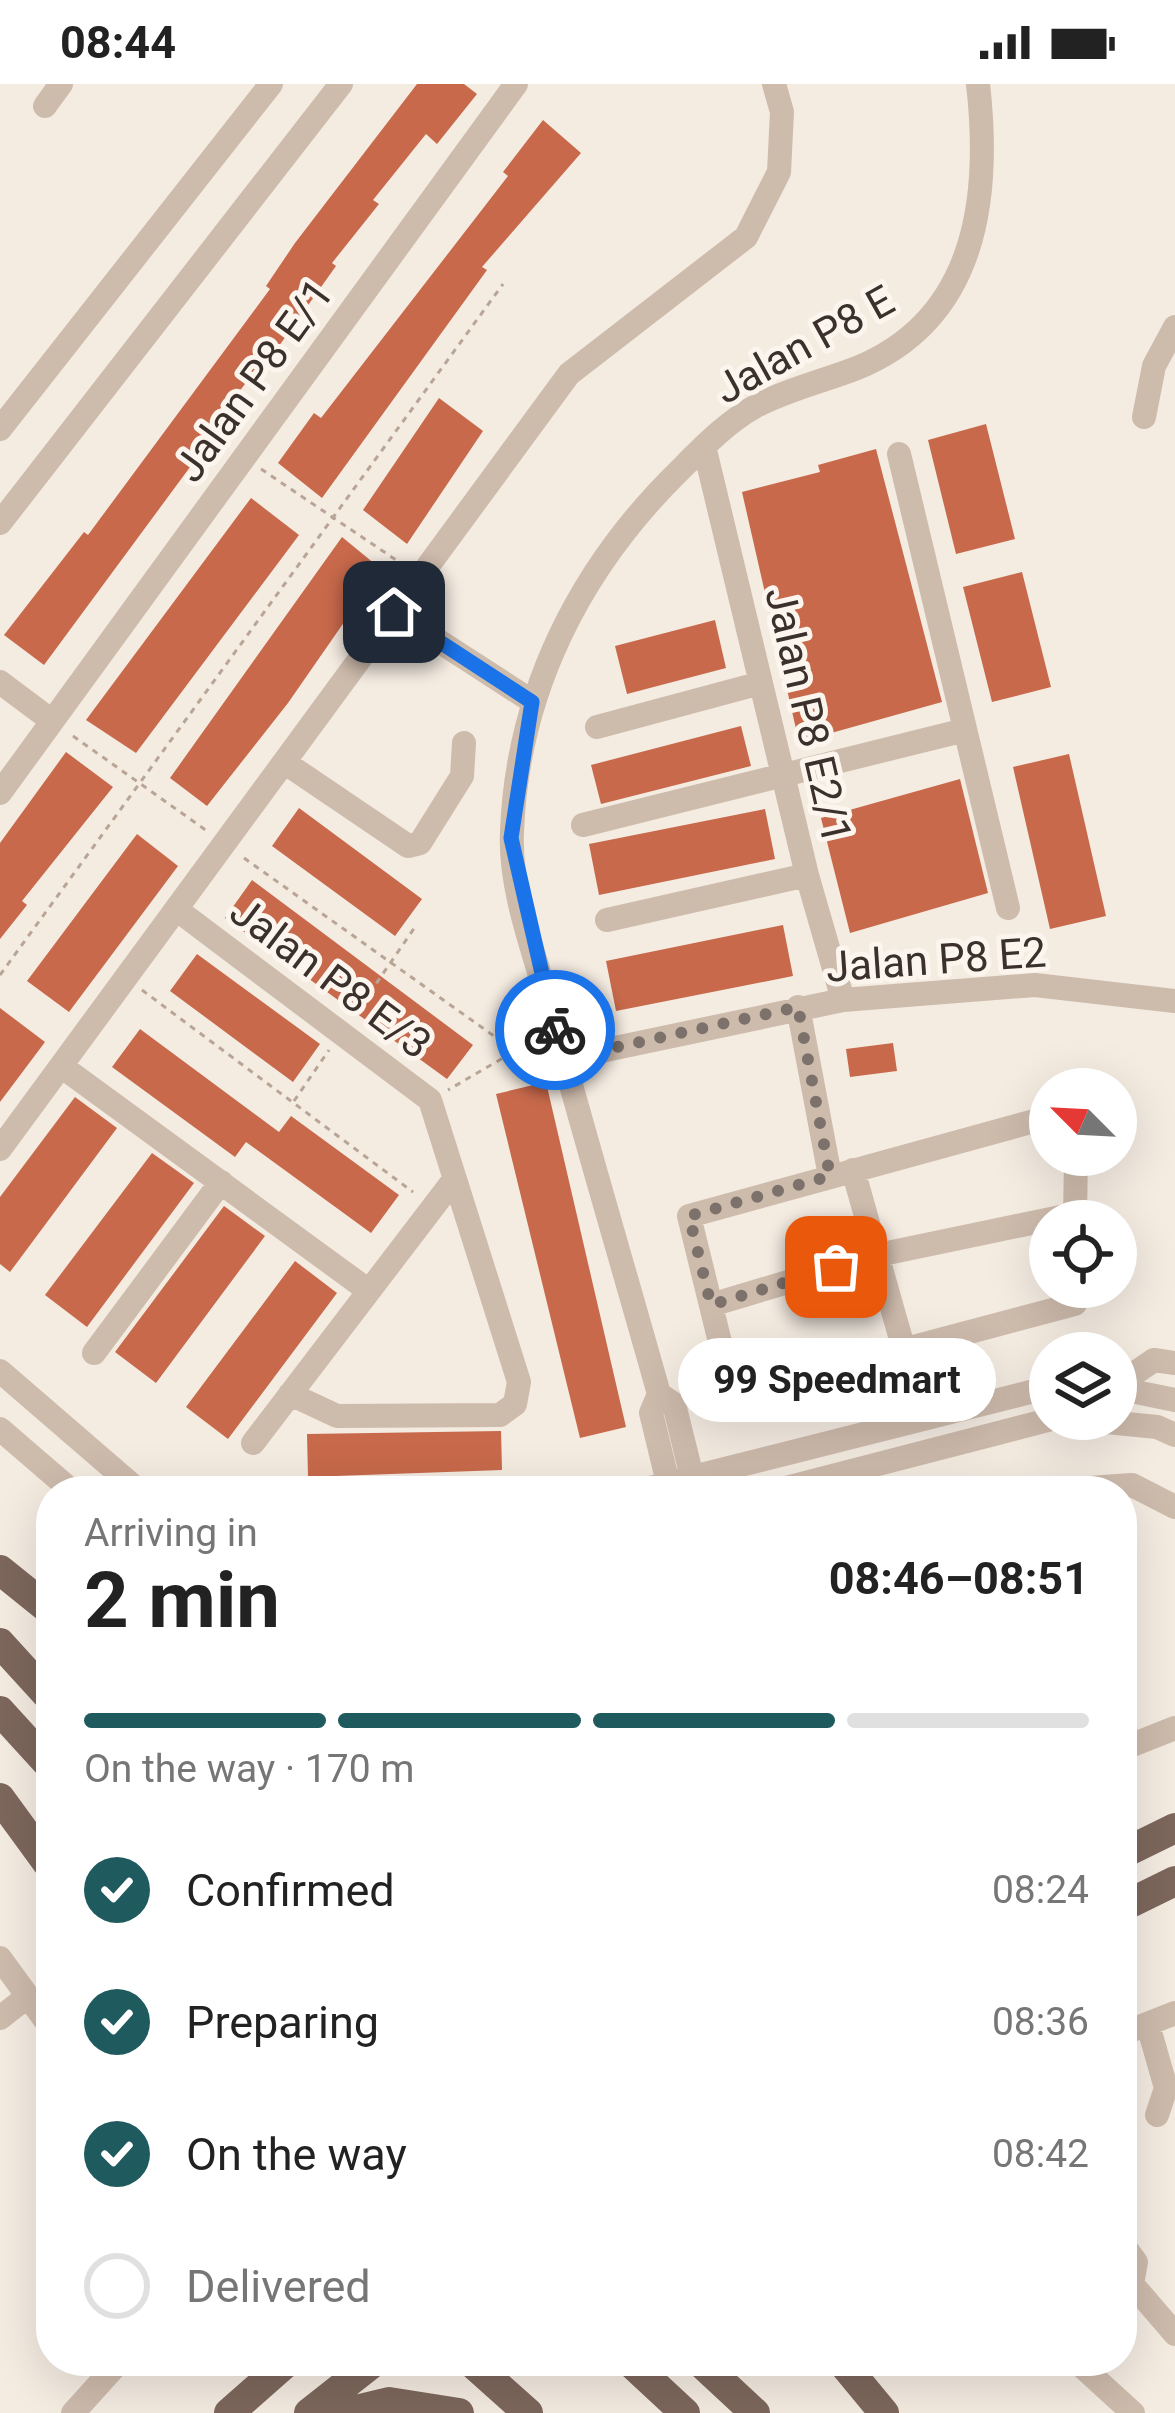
<!DOCTYPE html>
<meta charset="utf-8">
<style>
:root{--surface:#fff;--page:#f2f2f2;--text:#222;--muted:#767676;--line:#e0e0e0;--accent:#1f5a5e}
body{margin:0;font-family:Roboto,sans-serif;background:var(--page);color:var(--text);height:100vh;display:flex;flex-direction:column;font-size:45px;white-space:nowrap}
*{box-sizing:border-box;margin:0}
p{font-size:39px;color:var(--muted)}
.icon{flex:none;width:66px;height:66px;fill:none;stroke:currentColor;stroke-width:2;stroke-linecap:round;stroke-linejoin:round}
.map{position:relative;flex:1;overflow:hidden}
.panel{position:absolute;left:36px;top:1392px;width:1101px;height:900px;display:flex;flex-direction:column;background:var(--surface);border-radius:48px;box-shadow:0 12px 48px #0002}
.panel>*{flex:none}
.needle{width:78px;rotate:294deg}
.fabs{position:absolute;left:1029px;top:984px;display:grid;gap:24px}
.fabs a{display:grid;place-items:center;width:108px;height:108px;border-radius:50%;background:var(--surface);box-shadow:0 12px 48px #0002;font-size:60px}
.pin{position:absolute;display:grid;place-items:center;width:102px;height:102px;color:#fff;margin:-51px;border-radius:24px;box-shadow:0 6px 18px #0006}
.courier{position:absolute;display:grid;place-items:center;width:120px;height:120px;margin:-60px;border:9px solid #1a73e8;border-radius:50%;background:#fff;color:#222;box-shadow:0 3px 15px #0007}
.bubble{position:absolute;height:84px;border-radius:42px;background:var(--surface);box-shadow:0 12px 48px #0002;font-size:39px;font-weight:700;line-height:84px;text-align:center}
.summary em{font-style:normal;font-weight:700}
.summary div{display:flex;flex-direction:column-reverse}
.summary{display:flex;align-items:center;justify-content:space-between;height:204px;padding:0 48px}
h1{font-size:78px;font-weight:700;line-height:90px}
.bar{display:grid;grid-template-columns:repeat(4,1fr);gap:18px 12px;align-content:center;height:144px;padding:0 48px}
.bar i{height:15px;border-radius:9px;background:var(--line)}
.bar .selected{background:var(--accent)}
.bar p{grid-column:span 4}
ol{padding:0 48px;list-style:none}
li{display:flex;align-items:center;gap:36px;height:132px}
li p{margin-inline-start:auto}
li .icon{padding:12px;border-radius:50%;background:var(--accent);color:#fff;stroke-width:4}
li:last-child{color:var(--muted)}
li i{width:66px;height:66px;border:6px solid var(--line);border-radius:50%}
.status{display:flex;justify-content:space-between;align-items:center;height:84px;padding:0 60px;background:var(--surface);direction:ltr}
.status svg{height:33px;fill:currentColor}
.map>svg:first-child{display:block}
.building{fill:#c8694b}
.lines{fill:none;stroke-linecap:round;stroke-linejoin:round}
.path{stroke:#b9a596;stroke-width:3;stroke-dasharray:6 6;stroke-linecap:butt}
.minor{stroke:#cdbbac;stroke-width:24}
.major{stroke:#7d675c;stroke-width:30}
.done{stroke:#7c716b;stroke-width:12;stroke-dasharray:0 21.6}
.route{stroke:#1a73e8;stroke-width:15}
.labels{text-anchor:middle;stroke-width:10;stroke-linejoin:round;paint-order:stroke}
.street-label{font-size:42px;fill:#3b302b;stroke:#fbf5ee}
</style>
<div class="status"><b>08:44</b><svg viewBox="0 0 49 12"><path d="M0 12V9h3v3zM5 12V6h3v6zM10 12V3h3v9zM15 12V0h3v12zM26 1h20v11H26zM47 4h2v5h-2z"/></svg></div>
<div class="map">
<svg width="1175" height="2329" viewBox="0 0 1175 2329">
<rect width="100%" height="100%" fill="#f4ebe1"/>
<!-- building -->
<path class="building" d="M 417,0 L 464,0 L 477,10 L 437,60 L 426,50 L 373,116 L 379,120 L 332,179 L 336,182 L 259,290 L 255,287 L 202,356 L 207,360 L 44,581 L 4,551 L 84,448 L 88,451 L 270,205 L 266,202 L 295,159 Z
M 543,36 L 581,69 L 482,183 L 487,186 L 322,414 L 278,379 L 314,329 L 321,334 L 508,92 L 503,88 Z
M 439,314 L 483,347 L 407,460 L 363,426 Z
M 986,340 L 1015,455 L 956,470 L 928,356 Z
M 876,365 L 942,618 L 799,658 L 742,408 L 820,388 L 818,381 Z
M 251,414 L 299,451 L 136,669 L 86,636 Z
M 342,453 L 381,485 L 288,619 L 207,722 L 170,694 Z
M 1022,488 L 1051,603 L 992,618 L 963,503 Z
M 715,536 L 726,584 L 627,610 L 615,562 Z
M 741,642 L 751,682 L 601,720 L 591,681 Z
M 66,668 L 113,703 L 22,817 L 27,821 L 0,855 L 0,759 Z
M 1069,670 L 1106,832 L 1050,845 L 1013,683 Z
M 960,695 L 988,809 L 850,849 L 821,734 Z
M 299,724 L 422,815 L 395,852 L 272,762 Z
M 765,725 L 775,775 L 599,811 L 589,760 Z
M 137,750 L 178,782 L 69,928 L 27,897 Z
M 252,796 L 473,961 L 447,995 L 225,834 Z
M 783,841 L 793,892 L 616,927 L 606,877 Z
M 197,870 L 320,960 L 293,998 L 170,907 Z
M 0,924 L 45,958 L 0,1018 Z
M 140,945 L 279,1048 L 291,1032 L 399,1111 L 371,1149 L 246,1058 L 235,1073 L 112,983 Z
M 893,959 L 897,987 L 850,993 L 846,965 Z
M 546,998 L 626,1343 L 580,1354 L 496,1010 Z
M 75,1013 L 117,1044 L 10,1188 L 0,1180 L 0,1113 Z
M 152,1069 L 194,1099 L 87,1243 L 45,1211 Z
M 224,1122 L 265,1152 L 156,1299 L 115,1268 Z
M 295,1177 L 337,1209 L 228,1355 L 186,1323 Z
M 501,1347 L 502,1386 L 308,1393 L 307,1350 Z"/>
<g class="lines">
<!-- path -->
<path class="path" d="M 261,385 L 402,480
M 73,652 L 207,747
M 244,774 L 515,967 L 448,1006
M 0,891 L 503,200
M 142,906 L 413,1108
M 356,929 L 415,843
M 294,1017 L 329,966"/>
<!-- minor -->
<path class="minor" d="M 45,22 L 61,0
M 1144,333 L 1154,282 L 1175,243
M 0,345 L 271,0
M 704,362 L 807,791 L 843,916
M 899,370 L 1008,824
M 0,439 L 341,0
M 394,528 L 533,618
M 0,598 L 52,637
M 597,643 L 761,599
M 284,678 L 408,762 L 420,759 L 462,692 L 464,659
M 0,709 L 516,0
M 583,741 L 965,646
M 176,825 L 430,1016 L 519,1298 L 515,1320 L 500,1331 L 337,1332 L 290,1310
M 607,836 L 807,791
M 798,923 L 830,1092
M 563,975 L 843,916 L 1035,901 L 1175,917
M 61,982 L 369,1207
M 1050,1038 L 1038,1036 L 689,1132 L 733,1311 L 1075,1220 L 1075,1203
M 0,1065 L 569,290 L 746,153 L 779,88 L 782,28 L 774,0
M 853,1086 L 904,1266
M 1075,1137 L 1076,1071
M 711,1221 L 878,1171 L 1075,1130
M 94,1269 L 221,1098
M 0,1287 L 139,1407
M 1116,1302 L 1154,1276 L 1175,1279
M 1116,1304 L 1175,1316
M 659,1310 C 623,1182 585,1054 550,925 C 535,871 509,805 512,748 C 517,608 580,484 679,387 C 702,364 727,338 756,322 C 788,305 824,297 857,284 C 977,235 991,114 978,0
M 659,1310 L 674,1320 L 695,1405
M 659,1310 L 651,1329 L 670,1407
M 1076,1335 L 1157,1343 L 1175,1351
M 0,1345 L 72,1407
M 253,1359 L 453,1097
M 1059,1406 L 1132,1401 L 1175,1423
M 638,1407 L 1050,1303
M 774,1407 L 1052,1335
M 1122,1665 L 1175,1644
M 0,1874 L 51,1944
M 0,1934 L 28,1912
M 1148,1941 L 1166,2004 L 1157,2031
M 1122,1950 L 1175,1929
M 1122,2159 L 1136,2178 L 1132,2200
M 1122,2201 L 1132,2200 L 1175,2250
M 1076,2277 L 1133,2329
M 73,2329 L 120,2277"/>
<!-- major -->
<path class="major" d="M 0,1486 L 51,1527
M 0,1559 L 51,1615
M 0,1627 L 51,1683
M 0,1714 L 51,1784
M 1122,1770 L 1175,1744
M 1122,1823 L 1175,1797
M 470,2277 L 528,2329
M 629,2277 L 685,2329
M 699,2277 L 755,2329
M 841,2277 L 884,2329
M 229,2329 L 288,2277
M 309,2329 L 375,2277
M 343,2329 L 389,2318 L 459,2329"/>
</g>
<g class="lines">
<!-- done -->
<path class="done" d="M 555,946 L 563,975 L 798,923 L 830,1092 L 689,1132 L 711,1221 L 836,1183"/>
<!-- route -->
<path class="route" d="M 394,528 L 532,618 L 511,754 L 555,946"/>
</g>
<g class="labels">
<!-- street labels -->
<g class="street-label">
<text transform="translate(804 260) rotate(-29)" y="15">Jalan P8 E</text>
<text transform="translate(253 296) rotate(-54)" y="15">Jalan P8 E/1</text>
<text transform="translate(809 631) rotate(77)" y="15">Jalan P8 E2/1</text>
<text transform="translate(936 875) rotate(-4)" y="15">Jalan P8 E2</text>
<text transform="translate(331 893) rotate(37)" y="15">Jalan P8 E/3</text>
</g>
</g>
</svg>
<div class="fabs">
<a><svg class="needle" viewBox="-14 -14 28 28"><path d="M0-13l5 13h-10z" fill="#e53935"/><path d="M0 13l5-13h-10z" fill="#767676"/></svg></a>
<a><svg class="icon" aria-label="locate" viewBox="0 0 24 24"><circle cx="12" cy="12" r="6"/><path d="M12 2v4M12 18v4M2 12h4M18 12h4"/></svg></a>
<a><svg class="icon" aria-label="layers" viewBox="0 0 24 24"><path d="M12 4l9 5-9 5-9-5zM3 14l9 5 9-5"/></svg></a>
</div>
<div class="pin" style="left:836px;top:1183px;background:#ea580c"><svg class="icon" aria-label="bag" viewBox="0 0 24 24"><path d="M5 8h14l-1 12H6zM9 8a3 3 0 0 1 6 0"/></svg></div>
<div class="pin" style="left:394px;top:528px;background:#1f2937"><svg class="icon" aria-label="home" viewBox="0 0 24 24"><path d="M3 11l9-7 9 7M6 9v11h12V9"/></svg></div>
<div class="courier" style="left:555px;top:946px"><svg class="icon" aria-label="bike" viewBox="0 0 24 24"><circle cx="6" cy="16" r="4"/><circle cx="18" cy="16" r="4"/><path d="M6 16l4-8h5l3 8M10 8l3 8H6M13 5h3"/></svg></div>
<div class="bubble" style="left:678px;top:1254px;width:318px">99 Speedmart</div>
<section class="panel">
<div class="summary"><div><h1>2 min</h1><p>Arriving in</p></div><em>08:46–08:51</em></div>
<div class="bar"><i class="selected"></i><i class="selected"></i><i class="selected"></i><i></i><p>On the way · 170 m</p></div>
<ol>
<li><svg class="icon" aria-label="check" viewBox="0 0 24 24"><path d="M5 12l5 5 9-10"/></svg>Confirmed<p>08:24</p></li>
<li><svg class="icon" aria-label="check" viewBox="0 0 24 24"><path d="M5 12l5 5 9-10"/></svg>Preparing<p>08:36</p></li>
<li><svg class="icon" aria-label="check" viewBox="0 0 24 24"><path d="M5 12l5 5 9-10"/></svg>On the way<p>08:42</p></li>
<li><i></i>Delivered</li>
</ol>
</section>
</div>
